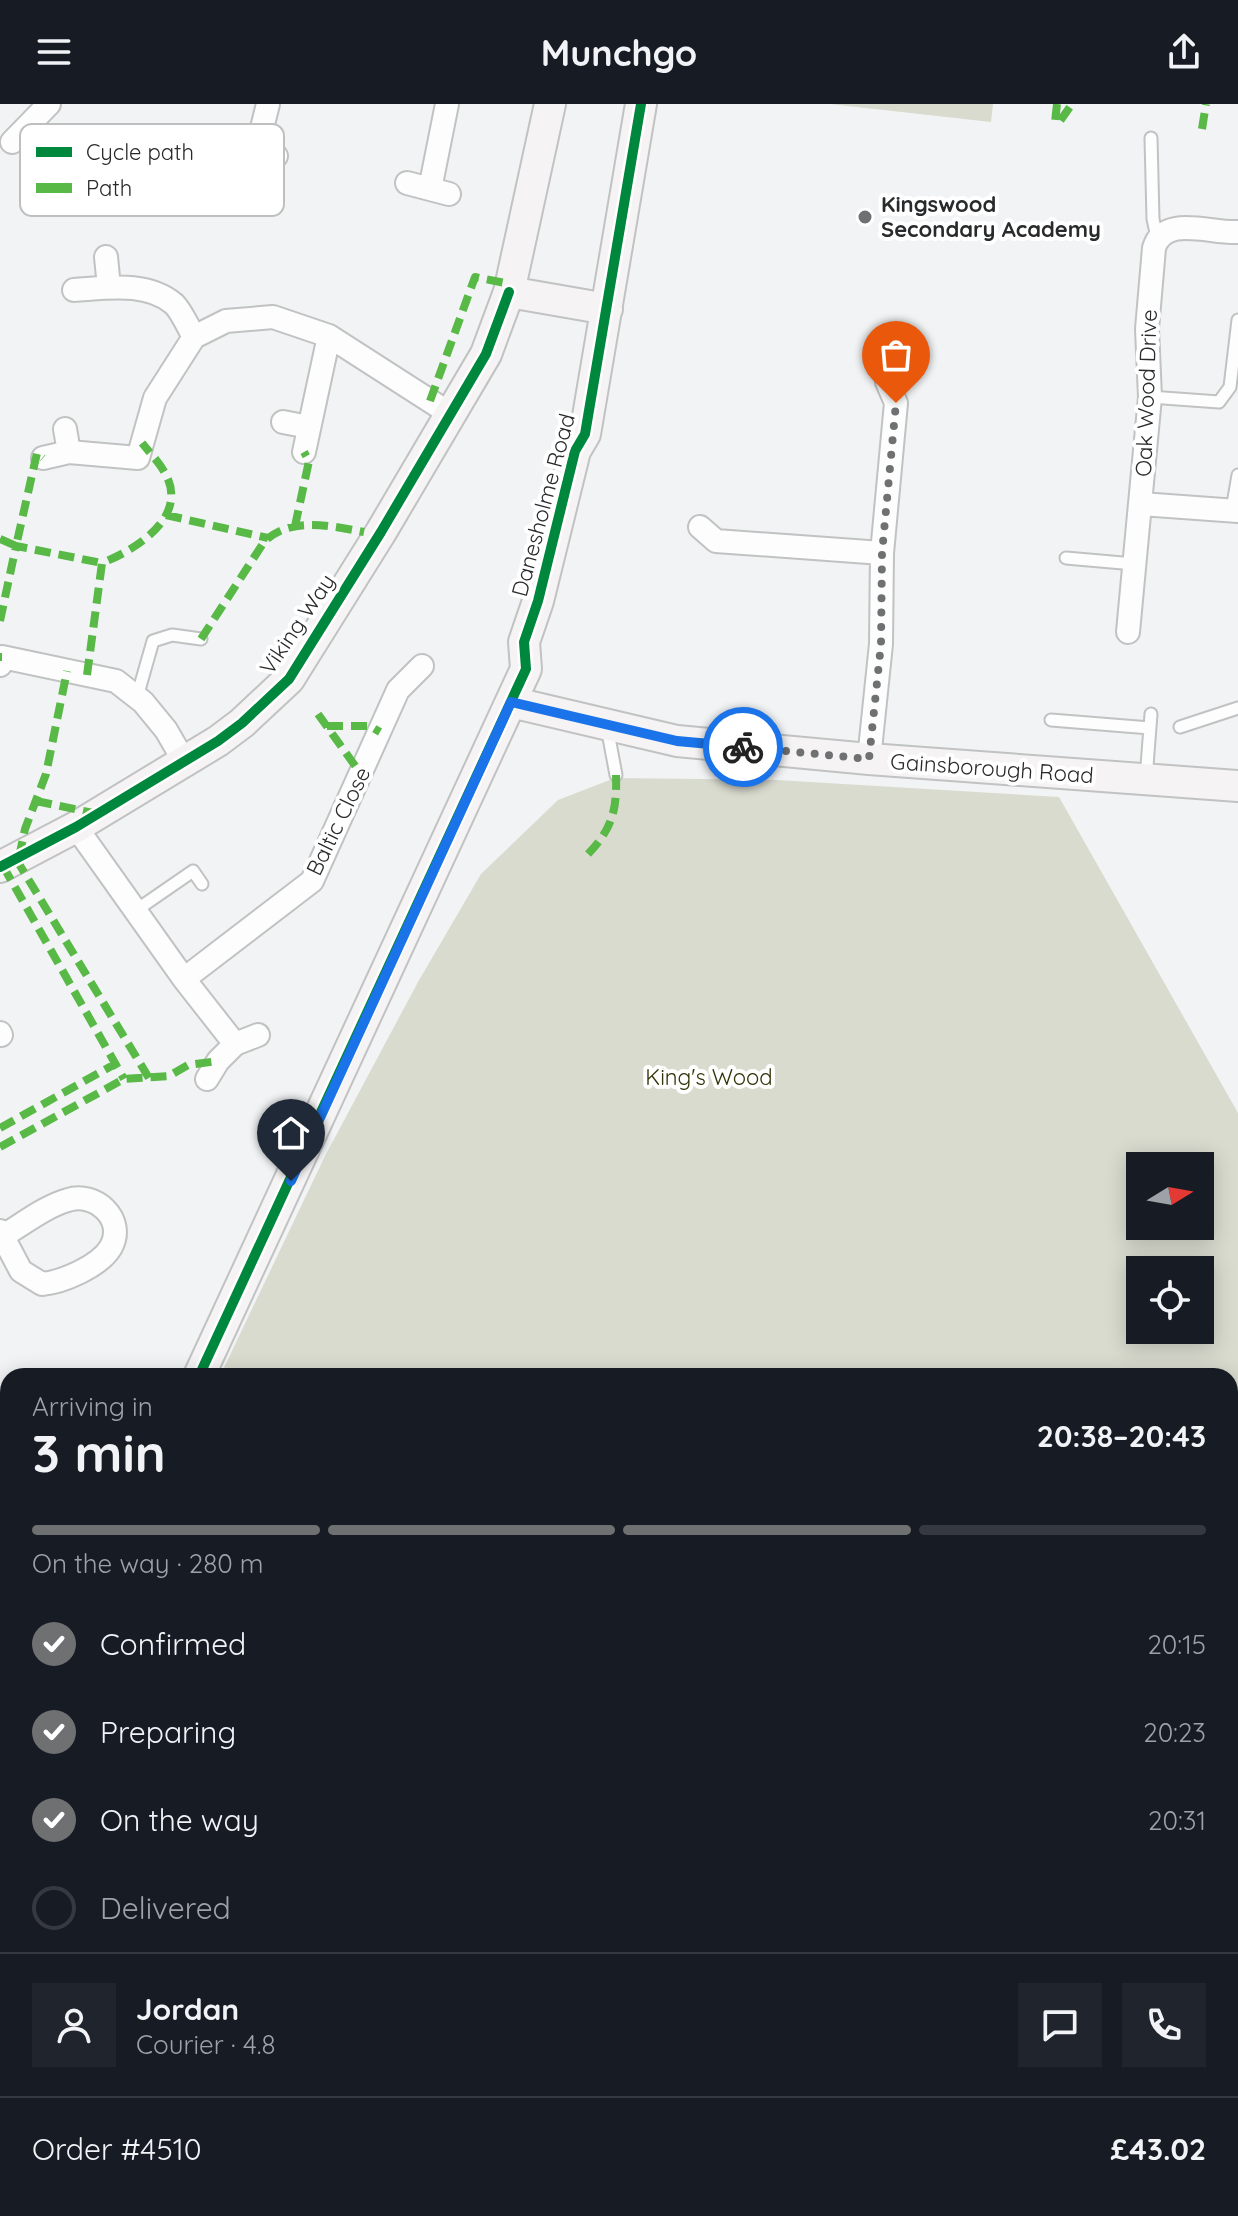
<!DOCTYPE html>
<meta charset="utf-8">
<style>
:root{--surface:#171b24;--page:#20242c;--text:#f1f3f6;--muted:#9ea1a6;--line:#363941;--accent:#6f7071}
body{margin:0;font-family:Quicksand,sans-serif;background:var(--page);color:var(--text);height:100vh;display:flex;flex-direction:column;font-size:30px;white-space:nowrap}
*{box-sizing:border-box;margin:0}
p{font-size:26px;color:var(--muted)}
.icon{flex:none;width:44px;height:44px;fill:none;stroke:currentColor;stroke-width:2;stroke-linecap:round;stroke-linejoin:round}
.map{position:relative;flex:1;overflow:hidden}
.panel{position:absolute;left:0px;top:1264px;width:1238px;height:848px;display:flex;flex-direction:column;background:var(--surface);border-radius:24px 24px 0 0;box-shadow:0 4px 20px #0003}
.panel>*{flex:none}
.needle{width:52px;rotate:79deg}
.fabs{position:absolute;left:1126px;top:1048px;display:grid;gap:16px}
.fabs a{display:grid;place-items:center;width:88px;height:88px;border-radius:0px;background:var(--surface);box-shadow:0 4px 20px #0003;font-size:40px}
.pin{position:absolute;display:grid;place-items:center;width:68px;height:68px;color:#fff;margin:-82px -34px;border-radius:50% 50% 50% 0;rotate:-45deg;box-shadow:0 0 8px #0007}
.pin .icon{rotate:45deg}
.courier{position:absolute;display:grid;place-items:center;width:80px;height:80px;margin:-40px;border:6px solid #1a73e8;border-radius:50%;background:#fff;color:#222;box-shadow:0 2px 10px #0007}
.summary em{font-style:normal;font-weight:700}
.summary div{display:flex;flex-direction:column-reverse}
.summary{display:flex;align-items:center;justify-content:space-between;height:136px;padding:0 32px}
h1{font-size:52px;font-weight:700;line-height:60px}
.bar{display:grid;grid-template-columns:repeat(4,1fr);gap:12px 8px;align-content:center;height:96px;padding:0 32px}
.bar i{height:10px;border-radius:6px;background:var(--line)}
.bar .current{background:var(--accent)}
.bar p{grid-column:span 4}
.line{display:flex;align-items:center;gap:20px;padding:0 32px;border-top:2px solid var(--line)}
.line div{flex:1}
.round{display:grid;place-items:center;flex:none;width:84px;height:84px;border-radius:0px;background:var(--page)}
ol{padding:0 32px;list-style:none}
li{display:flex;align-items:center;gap:24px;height:88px}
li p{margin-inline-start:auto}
li .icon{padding:8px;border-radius:50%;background:var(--accent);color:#fff;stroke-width:4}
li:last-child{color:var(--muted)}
li i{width:44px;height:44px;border:4px solid var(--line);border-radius:50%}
header{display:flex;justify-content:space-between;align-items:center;height:104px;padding:0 32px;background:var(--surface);font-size:36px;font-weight:700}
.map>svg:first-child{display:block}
.green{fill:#d9dbcf;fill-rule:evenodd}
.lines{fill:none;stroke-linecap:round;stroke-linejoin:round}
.lane-casing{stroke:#c1c2c2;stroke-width:15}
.street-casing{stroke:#c1c2c2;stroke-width:26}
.secondary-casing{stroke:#c1c2c2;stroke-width:34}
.lane{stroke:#fdfdfd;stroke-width:11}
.street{stroke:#fdfdfd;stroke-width:22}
.secondary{stroke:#f5f3f3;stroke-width:30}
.quiet{stroke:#58b947;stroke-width:8;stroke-dasharray:16 8;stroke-linecap:butt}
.cycleway-casing{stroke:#fff;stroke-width:15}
.cycleway{stroke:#00873e;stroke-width:10}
.done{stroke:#6f7071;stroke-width:8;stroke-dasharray:0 14.4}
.route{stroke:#1a73e8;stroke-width:10}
.poi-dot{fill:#6f7071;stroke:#fff;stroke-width:3}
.labels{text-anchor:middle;stroke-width:8;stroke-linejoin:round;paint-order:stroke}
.poi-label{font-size:22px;font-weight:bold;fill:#292a2b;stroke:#fff;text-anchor:start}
.street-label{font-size:22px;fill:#292a2b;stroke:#fff}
.park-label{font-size:22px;fill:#323306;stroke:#fff}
.key{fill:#fff;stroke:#bfbfbf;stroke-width:2}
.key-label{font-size:22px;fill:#292a2b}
</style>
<header><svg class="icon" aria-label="menu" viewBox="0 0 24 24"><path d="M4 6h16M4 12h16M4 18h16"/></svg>Munchgo<svg class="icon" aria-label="share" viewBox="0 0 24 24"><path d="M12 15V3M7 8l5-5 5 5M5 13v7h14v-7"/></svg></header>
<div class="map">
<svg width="1238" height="2112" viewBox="0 0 1238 2112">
<rect width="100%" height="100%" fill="#f1f3f4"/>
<!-- green -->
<path class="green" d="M 830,0 L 993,0 L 991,18 Z
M 615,674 L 777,676 L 1059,693 L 1238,1009 L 1238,2112 L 53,2112 L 49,2104 L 1230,2104 L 1230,1272 L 220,1272 L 325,1052 L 418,878 L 481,770 L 558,696 ZM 1140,1062 L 1200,1062 L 1200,1122 L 1140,1122 ZM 1140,1166 L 1200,1166 L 1200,1226 L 1140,1226 Z
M 8,1718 L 8,2015 L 0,1998 L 0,1735 Z"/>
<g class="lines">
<!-- lane casing -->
<g class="lane-casing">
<path id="lane" d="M 1151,34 L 1153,115 L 1157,133
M 1150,293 L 1219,298 L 1230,283 L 1238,216
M 1232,406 L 1238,371
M 1066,454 L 1134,460
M 137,593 L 153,537 L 172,531 L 201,535
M 1051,616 L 1150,624
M 607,623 L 616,671
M 1180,623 L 1238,604
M 1146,675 L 1151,610
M 135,807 L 193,767 L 202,780"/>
</g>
<!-- street casing -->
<g class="street-casing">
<path id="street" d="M 12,38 L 49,0
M 235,44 L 276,52
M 256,48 L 268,0
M 407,79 L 449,90
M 430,85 L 447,0
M 106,153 L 109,183
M 74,186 C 107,184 147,177 174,200 C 182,208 188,223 194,233
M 283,318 L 309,323
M 65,325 L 69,348
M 304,348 L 329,232
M 43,354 L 69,348 L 138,354 L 155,294 L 194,233 L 226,217 L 273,213 L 329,232 L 452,311
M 1141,400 L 1238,407
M 700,423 L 716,437 L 882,449
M 1128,528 L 1150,293 L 1147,225 L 1154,144 C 1164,110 1211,130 1238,128
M 0,561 L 2,553 L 116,577 L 143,598 L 166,626 L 184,657
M 869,655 L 881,540 L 882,449 L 896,299 L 887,278
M 76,723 L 184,875 L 235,940 L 218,957 L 207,975
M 184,875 L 312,777 L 398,586 L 422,562
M 0,929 L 1,931
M 235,940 L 258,931
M 0,1127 L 21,1167 L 42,1180 C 63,1178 100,1162 111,1143 C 126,1115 95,1087 68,1096 C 46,1102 23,1120 3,1132
M 0,1371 L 8,1368"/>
</g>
<!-- secondary casing -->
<g class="secondary-casing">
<path id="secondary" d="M 550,0 L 509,188 L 607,205
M 511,598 L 677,637 L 869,655 L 1238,682
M 0,763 L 76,723 L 218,637 L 242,619 L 289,575 L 381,428 L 486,250 L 509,188
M 199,1272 L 526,565 L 524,538 L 538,497 L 575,347 L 585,330 L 641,0
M 0,1645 L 8,1638
M 0,1694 L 8,1677
M 0,2038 L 8,2057
M 28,2104 L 32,2112"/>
</g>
<!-- lane -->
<use href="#lane" class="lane"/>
<!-- street -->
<use href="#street" class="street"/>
<!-- secondary -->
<use href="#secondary" class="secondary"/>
<!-- quiet -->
<path class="quiet" d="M 1057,0 L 1055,18 L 1060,17 L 1072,0
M 1202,25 L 1206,0
M 430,297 L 475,173 L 510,180
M 166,411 L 268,434
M 295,422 L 309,357 L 304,348
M 0,435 L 16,442 L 37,349 L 43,354
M 0,517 L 16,442 L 102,459
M 201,535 L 264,438 C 290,412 331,422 364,428
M 0,553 L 2,553
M 87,571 L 102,459 C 135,446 190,413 165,369 C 159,358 150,349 142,339
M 318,610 L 361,670
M 327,622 L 370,622 L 380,628
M 36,697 L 98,710
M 588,750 C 613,724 617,705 616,671
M 19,753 L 25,725 L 46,670 L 67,567
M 16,755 L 149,974
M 3,762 L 124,975
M 0,1024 L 115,960
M 0,1043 L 124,975 L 169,972 L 188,961 L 218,957"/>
<!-- cycleway casing -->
<g class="cycleway-casing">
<path id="cycleway" d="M 0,763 L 76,723 L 218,637 L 242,619 L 289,575 L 381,428 L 486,250 L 509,188
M 199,1272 L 526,565 L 524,538 L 538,497 L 575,347 L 585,330 L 641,0"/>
</g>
<!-- cycleway -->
<use href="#cycleway" class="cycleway"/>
</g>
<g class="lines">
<!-- done -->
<path class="done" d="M 743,643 L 869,655 L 881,540 L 882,449 L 896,299"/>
<!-- route -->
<path class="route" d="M 291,1077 L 511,598 L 677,637 L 743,643"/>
</g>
<!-- markers -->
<circle class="poi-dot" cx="865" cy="113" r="8"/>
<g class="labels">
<!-- poi labels -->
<g class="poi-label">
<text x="881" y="108">Kingswood<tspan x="881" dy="25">Secondary Academy</tspan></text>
</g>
<!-- street labels -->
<g class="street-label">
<text transform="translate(1146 289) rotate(-88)" y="8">Oak Wood Drive</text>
<text transform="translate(543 401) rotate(-75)" y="8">Danesholme Road</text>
<text transform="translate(297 520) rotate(-56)" y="8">Viking Way</text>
<text transform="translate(992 664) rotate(4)" y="8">Gainsborough Road</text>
<text transform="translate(338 717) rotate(-64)" y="8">Baltic Close</text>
</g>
<!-- park labels -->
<g class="park-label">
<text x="709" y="981">King's Wood</text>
</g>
</g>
<!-- legend -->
<rect x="20" y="20" width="264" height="92" rx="12" class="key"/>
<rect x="36" y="43" width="36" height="10" fill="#00873e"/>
<rect x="36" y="79" width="36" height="10" fill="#58b947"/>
<g class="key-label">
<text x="86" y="56">Cycle path</text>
<text x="86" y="92">Path</text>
</g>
</svg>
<div class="fabs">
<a><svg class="needle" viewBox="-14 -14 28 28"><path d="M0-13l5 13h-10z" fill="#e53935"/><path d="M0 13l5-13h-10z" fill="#9ea1a6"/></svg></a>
<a><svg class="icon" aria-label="locate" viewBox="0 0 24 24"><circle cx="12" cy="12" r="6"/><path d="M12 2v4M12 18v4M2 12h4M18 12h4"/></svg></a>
</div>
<div class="pin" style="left:896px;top:299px;background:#ea580c"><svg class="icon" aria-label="bag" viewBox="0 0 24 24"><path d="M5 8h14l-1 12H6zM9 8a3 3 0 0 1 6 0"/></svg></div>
<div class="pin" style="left:291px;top:1077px;background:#1f2937"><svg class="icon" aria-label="home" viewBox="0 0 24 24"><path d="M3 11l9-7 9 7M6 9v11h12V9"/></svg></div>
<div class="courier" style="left:743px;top:643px"><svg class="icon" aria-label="bike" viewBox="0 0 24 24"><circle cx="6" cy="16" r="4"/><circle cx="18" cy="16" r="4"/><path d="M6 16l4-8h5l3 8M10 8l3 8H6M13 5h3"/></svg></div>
<section class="panel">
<div class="summary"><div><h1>3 min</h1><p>Arriving in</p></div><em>20:38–20:43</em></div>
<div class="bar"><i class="current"></i><i class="current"></i><i class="current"></i><i></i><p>On the way · 280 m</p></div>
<ol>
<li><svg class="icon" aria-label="check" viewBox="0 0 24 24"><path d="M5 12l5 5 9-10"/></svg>Confirmed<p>20:15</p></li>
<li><svg class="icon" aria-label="check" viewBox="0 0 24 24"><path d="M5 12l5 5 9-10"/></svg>Preparing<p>20:23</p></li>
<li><svg class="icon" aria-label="check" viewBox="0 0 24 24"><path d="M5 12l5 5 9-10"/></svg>On the way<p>20:31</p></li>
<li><i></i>Delivered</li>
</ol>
<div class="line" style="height:144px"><a class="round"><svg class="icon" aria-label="person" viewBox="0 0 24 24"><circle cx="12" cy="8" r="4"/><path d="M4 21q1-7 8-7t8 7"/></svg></a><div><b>Jordan</b><p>Courier · 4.8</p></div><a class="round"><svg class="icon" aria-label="chat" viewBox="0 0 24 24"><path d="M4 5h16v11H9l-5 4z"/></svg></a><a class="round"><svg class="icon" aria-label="phone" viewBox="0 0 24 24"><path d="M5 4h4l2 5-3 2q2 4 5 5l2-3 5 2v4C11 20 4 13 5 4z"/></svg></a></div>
<div class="line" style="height:104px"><div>Order #4510</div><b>£43.02</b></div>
</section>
</div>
